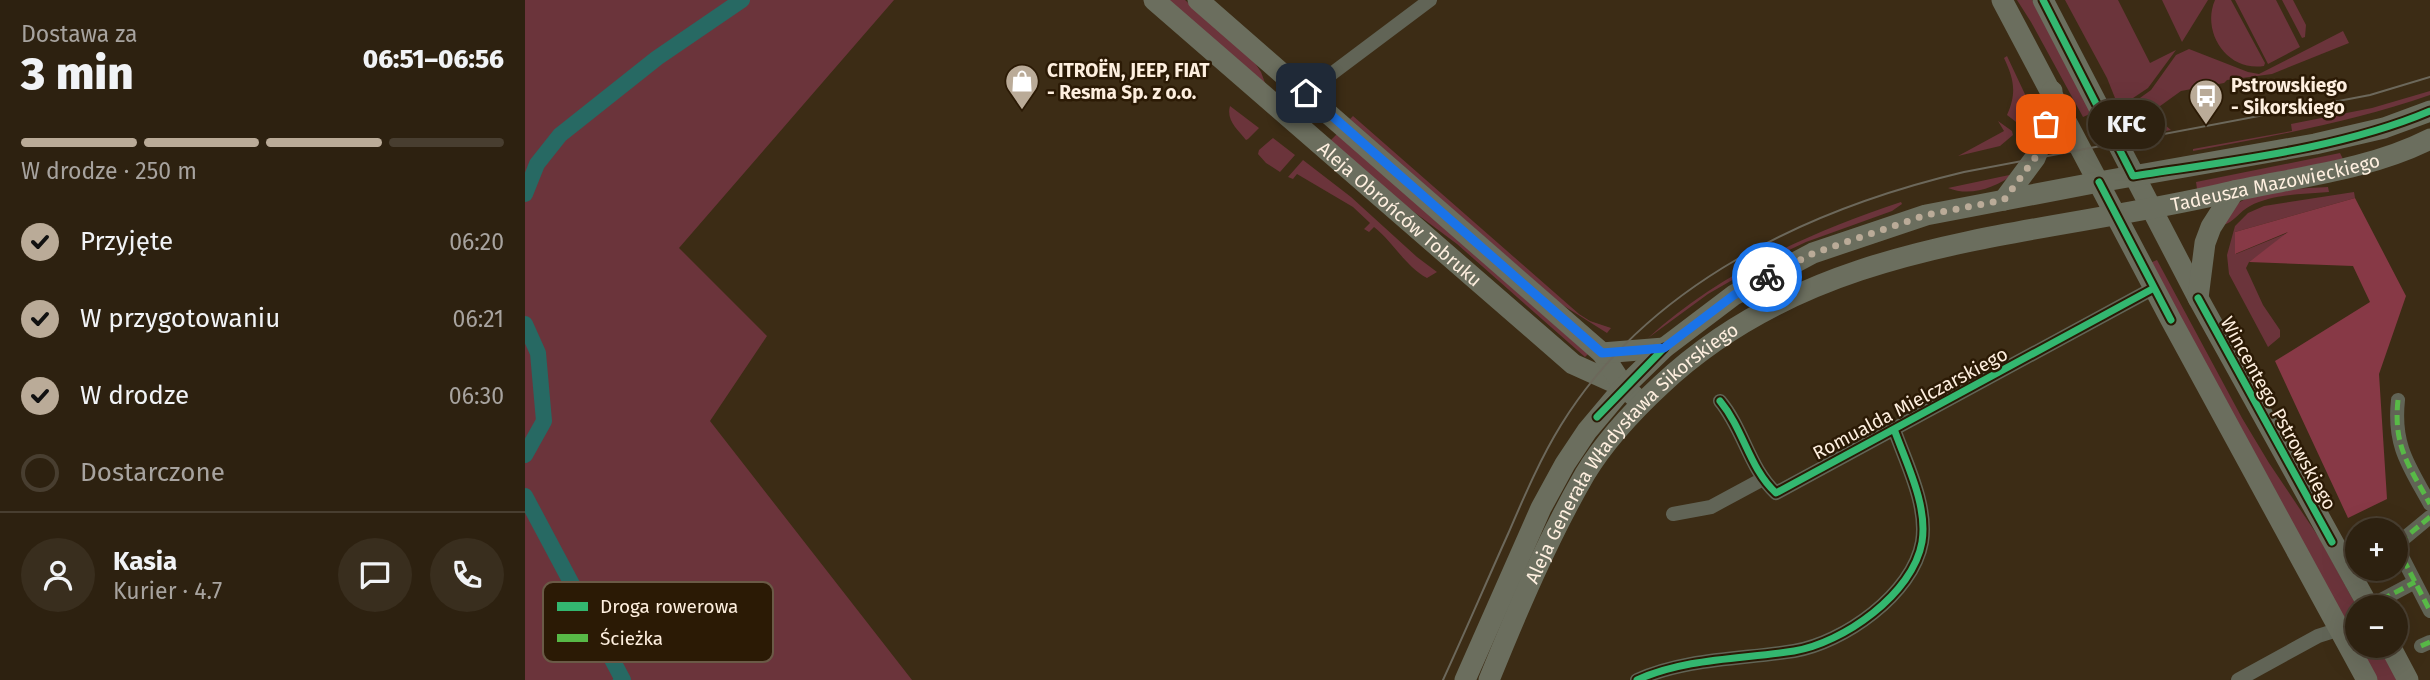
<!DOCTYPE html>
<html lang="pl">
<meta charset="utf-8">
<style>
:root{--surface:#2d2110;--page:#392e1e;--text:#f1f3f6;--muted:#a7a39f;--line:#483e30;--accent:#baab98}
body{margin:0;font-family:"Fira Sans",sans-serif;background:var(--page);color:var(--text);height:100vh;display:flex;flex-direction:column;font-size:26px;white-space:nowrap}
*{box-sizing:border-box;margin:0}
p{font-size:23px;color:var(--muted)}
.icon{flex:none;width:38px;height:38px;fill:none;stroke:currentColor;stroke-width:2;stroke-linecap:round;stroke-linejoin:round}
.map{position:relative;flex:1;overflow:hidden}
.panel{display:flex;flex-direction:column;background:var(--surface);width:525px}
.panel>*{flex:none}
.tools{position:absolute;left:1820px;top:518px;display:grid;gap:14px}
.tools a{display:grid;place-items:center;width:63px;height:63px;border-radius:50%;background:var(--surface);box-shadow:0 7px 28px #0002,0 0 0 2px var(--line);font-size:35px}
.pin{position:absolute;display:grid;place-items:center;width:60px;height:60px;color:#fff;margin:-30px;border-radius:14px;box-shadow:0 4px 10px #0006}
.courier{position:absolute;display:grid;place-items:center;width:70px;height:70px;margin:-35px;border:5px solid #1a73e8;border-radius:50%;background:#fff;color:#222;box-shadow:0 2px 9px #0007}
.bubble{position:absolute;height:49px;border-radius:24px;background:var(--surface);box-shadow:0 7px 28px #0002,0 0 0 2px var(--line);font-size:23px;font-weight:800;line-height:49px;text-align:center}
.summary em{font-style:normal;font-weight:800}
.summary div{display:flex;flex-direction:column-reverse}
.summary{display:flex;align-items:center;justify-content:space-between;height:119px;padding:0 21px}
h1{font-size:46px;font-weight:800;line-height:52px}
.bar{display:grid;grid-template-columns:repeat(4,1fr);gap:10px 7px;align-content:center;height:84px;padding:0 21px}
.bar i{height:9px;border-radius:5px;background:var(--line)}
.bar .selected{background:var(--accent)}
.bar p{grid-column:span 4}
.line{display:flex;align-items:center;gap:18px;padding:0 21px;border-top:2px solid var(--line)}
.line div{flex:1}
.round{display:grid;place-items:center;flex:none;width:74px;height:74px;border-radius:37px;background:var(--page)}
ol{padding:0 21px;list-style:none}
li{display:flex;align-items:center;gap:21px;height:77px}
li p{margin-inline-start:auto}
li .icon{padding:7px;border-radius:50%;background:var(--accent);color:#111;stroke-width:4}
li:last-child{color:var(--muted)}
li i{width:38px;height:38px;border:4px solid var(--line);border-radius:50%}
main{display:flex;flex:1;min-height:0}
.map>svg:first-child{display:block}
.green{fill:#6b343b}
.forest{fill:#873946}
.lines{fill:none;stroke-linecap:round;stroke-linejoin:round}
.stream{stroke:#276963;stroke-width:4.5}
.canal{stroke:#276963;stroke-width:16}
.street{stroke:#616456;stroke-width:14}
.secondary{stroke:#6b6e5e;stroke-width:21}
.tram{stroke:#6c685b;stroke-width:2}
.quiet{stroke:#58b947;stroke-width:5;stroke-dasharray:10 5;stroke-linecap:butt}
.cycleway-casing{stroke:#2b1a05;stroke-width:11}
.cycleway{stroke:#33b770;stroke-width:7}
.done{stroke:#baab98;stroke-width:7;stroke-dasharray:0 12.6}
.route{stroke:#1a73e8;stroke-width:9}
.labels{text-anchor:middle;stroke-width:5;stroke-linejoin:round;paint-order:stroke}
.poi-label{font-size:19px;font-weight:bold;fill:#feefdf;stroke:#2b1a05;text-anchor:start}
.street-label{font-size:19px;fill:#feefdf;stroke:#2b1a05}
.key{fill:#2b1a05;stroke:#6a5a46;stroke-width:2}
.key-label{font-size:19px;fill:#feefdf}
</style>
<main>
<section class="panel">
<div class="summary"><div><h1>3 min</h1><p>Dostawa za</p></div><em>06:51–06:56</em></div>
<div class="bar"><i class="selected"></i><i class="selected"></i><i class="selected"></i><i></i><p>W drodze · 250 m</p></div>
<ol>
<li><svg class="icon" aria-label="check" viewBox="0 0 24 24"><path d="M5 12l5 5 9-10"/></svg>Przyjęte<p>06:20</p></li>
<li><svg class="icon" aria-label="check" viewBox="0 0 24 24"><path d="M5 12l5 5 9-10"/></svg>W przygotowaniu<p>06:21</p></li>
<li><svg class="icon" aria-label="check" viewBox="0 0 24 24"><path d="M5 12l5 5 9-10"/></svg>W drodze<p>06:30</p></li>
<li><i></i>Dostarczone</li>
</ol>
<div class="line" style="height:126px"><a class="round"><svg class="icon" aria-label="person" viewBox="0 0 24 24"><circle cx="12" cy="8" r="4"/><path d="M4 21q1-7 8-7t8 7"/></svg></a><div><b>Kasia</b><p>Kurier · 4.7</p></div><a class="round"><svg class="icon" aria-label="chat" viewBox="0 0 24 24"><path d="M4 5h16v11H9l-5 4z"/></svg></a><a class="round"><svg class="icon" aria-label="phone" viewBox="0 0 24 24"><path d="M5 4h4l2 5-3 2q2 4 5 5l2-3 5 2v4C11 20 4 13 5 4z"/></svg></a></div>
</section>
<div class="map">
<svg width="1905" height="680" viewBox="0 0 1905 680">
<rect width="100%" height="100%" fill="#3c2c15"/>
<!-- green -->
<path class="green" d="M 0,0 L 369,0 L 154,248 L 242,336 L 185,421 L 387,680 L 0,680 Z
M 643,0 L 660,0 L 728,60 L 736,72 L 740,83 Z
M 1492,0 L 1507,0 L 1567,113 L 1558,117 L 1506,22 Z
M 1540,0 L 1593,0 L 1625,63 L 1651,50 L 1623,88 L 1605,100 L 1600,108 L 1592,103 L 1582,78 Z
M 1637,0 L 1683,0 L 1657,42 Z
M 1690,0 L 1706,0 L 1740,63 L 1739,66 C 1702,72 1676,32 1690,0 Z
M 1710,0 L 1751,0 L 1775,47 L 1743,64 Z
M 1757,0 L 1768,0 L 1781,25 L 1780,37 L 1777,38 Z
M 1818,31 L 1824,43 L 1747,74 L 1702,80 L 1699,83 L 1656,91 L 1631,109 L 1608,103 L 1626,90 L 1651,55 L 1664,49 L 1723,72 L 1734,74 Z
M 1482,56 L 1506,107 L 1499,125 L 1495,125 L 1482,115 C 1492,93 1489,79 1479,58 Z
M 1905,91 L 1905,95 C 1827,122 1749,136 1668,151 L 1668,149 L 1767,131 L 1766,124 L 1847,108 Z
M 705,106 L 734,128 L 723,139 L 721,140 C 712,129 701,120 705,106 Z
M 828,116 L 1054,314 L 1065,321 L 1086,328 L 1082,333 L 1036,304 L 825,119 Z
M 1593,119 L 1613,127 L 1640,125 L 1646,130 L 1608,137 Z
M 1473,121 L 1487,131 L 1488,135 L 1475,146 L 1433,156 L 1479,131 Z
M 812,134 L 1063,354 L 1060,357 L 932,244 L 873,200 L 804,142 Z
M 748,138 L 770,155 L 755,172 L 741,163 L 733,154 L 734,150 Z
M 1815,153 L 1818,159 L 1672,189 L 1671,182 Z
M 778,160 L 826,197 L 892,257 L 912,272 L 902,278 C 880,266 869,243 849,227 L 844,232 L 839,229 L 845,223 L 828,207 L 772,174 L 768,179 L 763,177 Z
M 1489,174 C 1470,188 1445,197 1423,188 Z
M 1803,187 L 1804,192 C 1779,194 1748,194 1725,206 C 1715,211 1708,223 1698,225 C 1702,219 1705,210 1710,206 C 1729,188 1778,189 1803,187 Z
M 1829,192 L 1830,198 L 1710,232 L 1711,254 L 1767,231 L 1724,262 L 1721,268 L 1738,305 L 1755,330 L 1755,337 L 1743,347 L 1704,274 L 1702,255 L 1710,226 L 1723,213 L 1739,206 Z
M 1376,202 L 1377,204 L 1367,211 L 1281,242 L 1237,263 L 1183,294 L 1123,338 C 1194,273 1286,232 1376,202 Z
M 1632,260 L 1717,418 L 1744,463 L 1795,539 L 1832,607 L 1832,646 L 1854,646 L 1873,680 L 1850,680 L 1625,263 Z"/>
<!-- forest -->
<path class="forest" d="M 1830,198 L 1881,296 L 1854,374 L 1862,499 L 1823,518 L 1750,361 L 1845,302 L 1828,266 L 1724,262 L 1763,232 L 1710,254 L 1710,232 Z"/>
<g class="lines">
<!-- stream -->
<path class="stream" d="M 90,680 L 97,677"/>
<!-- canal -->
<path class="canal" d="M 0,194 L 12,164 L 35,135 L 132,58 L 217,0
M 0,324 L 13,353 L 19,421 L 0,455
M 0,496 L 98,680"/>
<!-- street -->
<path class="street" d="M 781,93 L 905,0
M 1873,400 C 1868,446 1884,466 1905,504
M 1195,401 C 1219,430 1224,468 1251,493 L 1629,288
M 1148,514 L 1186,507 L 1236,480
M 1905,517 L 1871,545 L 1905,611
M 1843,607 L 1890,582
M 1896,646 L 1905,642
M 1112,680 C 1160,658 1218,659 1269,651 C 1318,643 1388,594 1397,542 C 1403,505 1381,463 1369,429
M 1713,680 L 1793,636 L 1815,629"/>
<!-- secondary -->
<g class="secondary">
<path id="s1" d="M 629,0 L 1048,364 L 1099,387 L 1109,396"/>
<path d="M 673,0 L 1077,353 L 1099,387"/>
<path d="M 1477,0 L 1646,320 L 1842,680"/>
<path d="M 1518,0 L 1673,298 L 1844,607"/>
<path d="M 1479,200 L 1510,158 L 1518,138 L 1527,91"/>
<path d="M 1673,298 L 1680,243 L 1686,227 L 1709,191"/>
<path d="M 1077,353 L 1139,348"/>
<path d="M 1865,646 L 1883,680"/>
<path d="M 940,680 L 1016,508 L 1040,464 L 1062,431 L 1099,387 L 1139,348 L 1209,295 L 1288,253 L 1401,215 L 1574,182 L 1790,144 L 1859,128 L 1905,111"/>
<path id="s2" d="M 964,680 C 992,611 1023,538 1060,474 C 1080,441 1108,411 1136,385 C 1292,238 1500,239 1696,194 C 1764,178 1842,171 1905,139"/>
</g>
<!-- tram -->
<path class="tram" d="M 918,680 C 940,632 961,583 983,534 C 999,497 1015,459 1036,425 C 1123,284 1283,209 1439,172 L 1845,95 L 1905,77"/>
<!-- quiet -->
<path class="quiet" d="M 1873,400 C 1868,446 1884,466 1905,504
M 1905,517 L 1871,545 L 1905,611
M 1843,607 L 1890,582
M 1896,646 L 1905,642"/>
<!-- cycleway casing -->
<g class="cycleway-casing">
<path id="cycleway" d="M 1518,0 L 1608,176 C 1704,161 1816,149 1905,111
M 1574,182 L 1646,320
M 1673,298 L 1807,542
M 1195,401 C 1219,430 1224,468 1251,493 L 1629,288
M 1072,417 L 1139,348
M 1112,680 C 1160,658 1218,659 1269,651 C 1318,643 1388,594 1397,542 C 1403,505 1381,463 1369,429"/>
</g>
<!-- cycleway -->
<use href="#cycleway" class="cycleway"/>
</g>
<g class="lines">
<!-- done -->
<path class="done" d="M 1242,277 L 1289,253 L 1401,215 L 1479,200 L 1510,158 L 1521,124"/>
<!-- route -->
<path class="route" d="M 781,93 L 1077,353 L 1139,348 L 1209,295 L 1242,277"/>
</g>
<!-- icons -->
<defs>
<g id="shop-pin" transform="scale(1.75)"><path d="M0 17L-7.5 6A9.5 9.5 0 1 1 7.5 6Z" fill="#baab98" stroke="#2b1a05"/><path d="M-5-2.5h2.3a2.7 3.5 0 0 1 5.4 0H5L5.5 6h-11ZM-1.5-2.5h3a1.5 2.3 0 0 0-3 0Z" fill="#fff"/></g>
<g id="bus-pin" transform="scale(1.75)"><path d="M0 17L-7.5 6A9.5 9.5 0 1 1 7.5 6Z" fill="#baab98" stroke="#2b1a05"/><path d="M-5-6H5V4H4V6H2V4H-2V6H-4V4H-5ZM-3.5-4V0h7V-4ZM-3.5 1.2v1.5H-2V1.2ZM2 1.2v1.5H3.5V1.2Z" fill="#fff"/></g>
</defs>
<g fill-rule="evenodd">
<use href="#shop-pin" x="497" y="81"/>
<use href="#bus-pin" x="1681" y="96"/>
</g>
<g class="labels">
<!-- poi labels -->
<g class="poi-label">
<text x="522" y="77">CITROËN, JEEP, FIAT<tspan x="522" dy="22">- Resma Sp. z o.o.</tspan></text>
<text x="1706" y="92">Pstrowskiego<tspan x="1706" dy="22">- Sikorskiego</tspan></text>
</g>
<!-- street labels -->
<g class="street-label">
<text dy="7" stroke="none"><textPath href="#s2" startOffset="1001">Tadeusza Mazowieckiego</textPath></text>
<text dy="7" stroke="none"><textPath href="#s1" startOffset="326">Aleja Obrońców Tobruku</textPath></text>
<text transform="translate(1385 403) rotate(-28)" y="7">Romualda Mielczarskiego</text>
<text transform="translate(1754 413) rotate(61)" y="7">Wincentego Pstrowskiego</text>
<text dy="7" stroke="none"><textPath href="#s2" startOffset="273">Aleja Generała Władysława Sikorskiego</textPath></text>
</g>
</g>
<!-- legend -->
<rect x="18" y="582" width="230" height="80" rx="10" class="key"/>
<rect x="32" y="602" width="31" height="9" fill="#33b770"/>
<rect x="32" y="634" width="31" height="8" fill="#58b947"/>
<g class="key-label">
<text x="75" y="613">Droga rowerowa</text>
<text x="75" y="645">Ścieżka</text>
</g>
</svg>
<div class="tools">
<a>+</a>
<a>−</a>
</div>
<div class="pin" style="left:1521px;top:124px;background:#ea580c"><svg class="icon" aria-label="bag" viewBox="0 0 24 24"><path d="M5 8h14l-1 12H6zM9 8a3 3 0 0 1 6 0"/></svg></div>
<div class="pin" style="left:781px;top:93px;background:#1f2937"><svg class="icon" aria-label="home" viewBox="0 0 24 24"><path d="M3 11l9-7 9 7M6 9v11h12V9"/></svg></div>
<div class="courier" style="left:1242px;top:277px"><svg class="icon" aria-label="bike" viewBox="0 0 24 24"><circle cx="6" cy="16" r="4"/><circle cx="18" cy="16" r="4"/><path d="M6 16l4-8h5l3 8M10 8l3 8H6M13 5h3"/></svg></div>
<div class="bubble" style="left:1563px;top:100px;width:77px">KFC</div>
</div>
</main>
